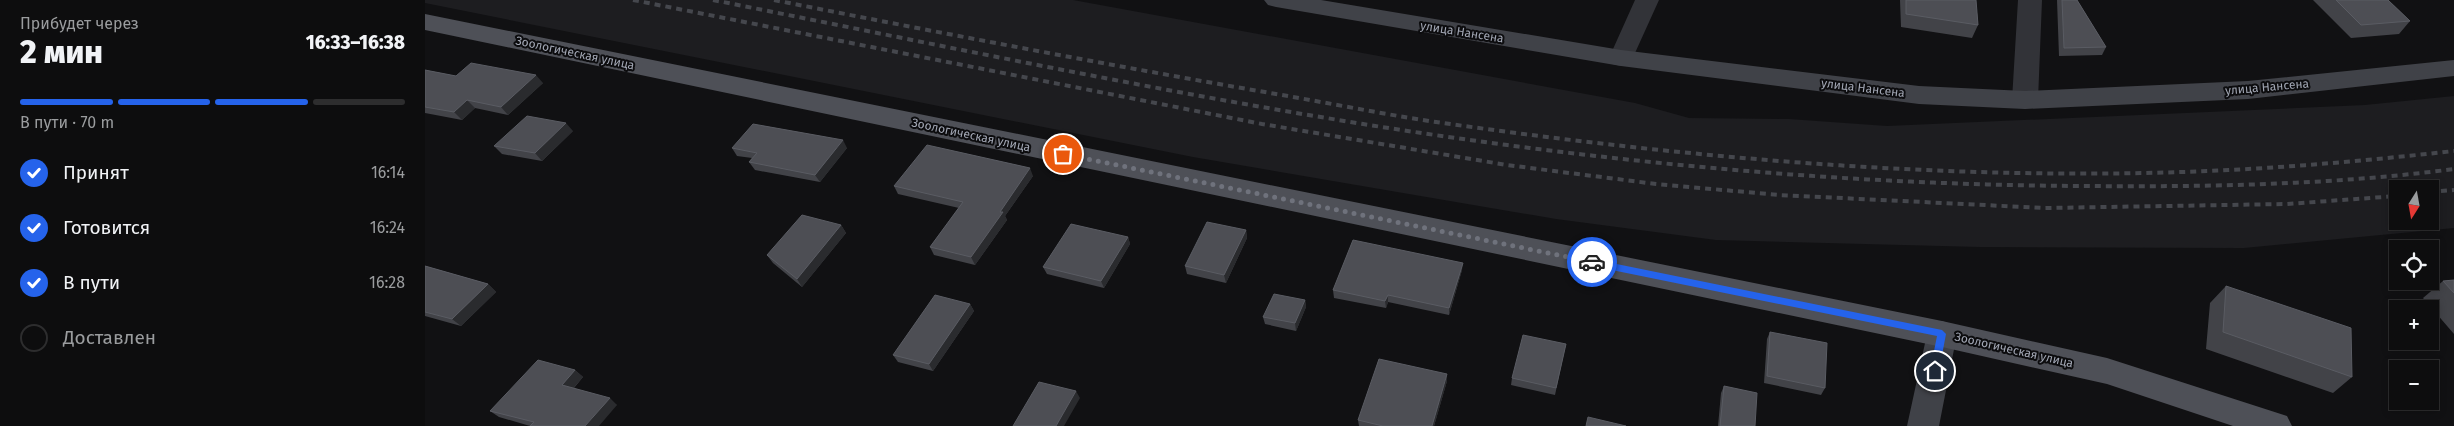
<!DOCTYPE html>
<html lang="ru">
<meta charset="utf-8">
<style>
:root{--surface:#0d0d0e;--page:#161617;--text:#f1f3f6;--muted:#9a9c9e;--line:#2d2d2e;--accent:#2563eb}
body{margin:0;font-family:"Fira Sans",sans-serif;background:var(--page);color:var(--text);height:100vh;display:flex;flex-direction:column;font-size:19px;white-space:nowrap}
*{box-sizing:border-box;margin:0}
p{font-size:16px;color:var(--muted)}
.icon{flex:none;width:28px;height:28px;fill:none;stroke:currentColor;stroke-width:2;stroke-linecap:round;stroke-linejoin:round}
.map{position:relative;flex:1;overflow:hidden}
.sheet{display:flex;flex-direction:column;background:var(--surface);width:425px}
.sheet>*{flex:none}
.needle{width:32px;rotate:191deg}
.controls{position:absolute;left:1964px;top:180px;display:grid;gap:10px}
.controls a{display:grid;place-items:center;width:50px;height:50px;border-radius:0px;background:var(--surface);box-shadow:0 2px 8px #0003,0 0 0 1px var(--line);font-size:25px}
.pin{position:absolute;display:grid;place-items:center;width:42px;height:42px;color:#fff;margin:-21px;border:2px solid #fff;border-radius:50%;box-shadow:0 1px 5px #0007}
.courier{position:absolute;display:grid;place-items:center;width:50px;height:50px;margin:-25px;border:4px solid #2563eb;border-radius:50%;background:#fff;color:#222;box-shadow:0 1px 6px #0007}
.head em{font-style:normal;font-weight:800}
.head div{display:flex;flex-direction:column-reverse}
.head{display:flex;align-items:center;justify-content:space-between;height:85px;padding:0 20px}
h1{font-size:32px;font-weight:800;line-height:38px}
.bar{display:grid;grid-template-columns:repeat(4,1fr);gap:8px 5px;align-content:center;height:60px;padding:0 20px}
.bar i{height:6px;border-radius:4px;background:var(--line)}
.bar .current{background:var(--accent)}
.bar p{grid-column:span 4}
ol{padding:0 20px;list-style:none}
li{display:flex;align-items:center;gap:15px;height:55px}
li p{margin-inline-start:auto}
li .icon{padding:5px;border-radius:50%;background:var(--accent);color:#fff;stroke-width:4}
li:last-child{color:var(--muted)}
li i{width:28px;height:28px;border:2px solid var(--line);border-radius:50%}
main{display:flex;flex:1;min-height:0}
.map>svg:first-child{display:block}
.built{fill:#1d1d20;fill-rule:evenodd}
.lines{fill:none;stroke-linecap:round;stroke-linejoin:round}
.street{fill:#323338;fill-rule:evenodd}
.secondary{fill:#404248;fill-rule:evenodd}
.primary{fill:#4e5057;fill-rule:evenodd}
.rail{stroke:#45474d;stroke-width:4;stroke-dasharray:6 5;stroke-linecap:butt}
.wall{fill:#424348}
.shaded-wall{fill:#2a2b2e}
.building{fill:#4d4e54;stroke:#5a5c63}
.route{fill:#2563eb}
.done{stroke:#6f727c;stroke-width:5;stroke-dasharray:0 9}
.labels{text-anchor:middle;stroke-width:4;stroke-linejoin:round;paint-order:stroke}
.street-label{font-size:12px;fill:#a2a7b4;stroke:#0c0c0e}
</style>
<main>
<section class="sheet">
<div class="head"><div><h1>2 мин</h1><p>Прибудет через</p></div><em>16:33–16:38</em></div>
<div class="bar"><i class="current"></i><i class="current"></i><i class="current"></i><i></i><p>В пути · 70 m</p></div>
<ol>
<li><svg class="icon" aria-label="check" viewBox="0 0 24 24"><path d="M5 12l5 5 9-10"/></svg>Принят<p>16:14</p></li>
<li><svg class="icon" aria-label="check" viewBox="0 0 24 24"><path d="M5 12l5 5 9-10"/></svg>Готовится<p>16:24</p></li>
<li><svg class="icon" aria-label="check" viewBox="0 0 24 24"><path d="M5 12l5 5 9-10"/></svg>В пути<p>16:28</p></li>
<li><i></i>Доставлен</li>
</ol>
</section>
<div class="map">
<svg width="2029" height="426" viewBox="0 0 2029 426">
<rect width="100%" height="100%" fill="#111113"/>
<!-- built -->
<path class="built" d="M 0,0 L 648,0 L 1210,103 L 1264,118 L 1364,119 L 1462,126 L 1940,105 L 2029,96 L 2029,228 L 1819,248 L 1555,247 L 1291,240 L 1131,219 L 768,157 L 0,3 ZM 1972,189 L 2005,189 L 2005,221 L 1972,221 Z"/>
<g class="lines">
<!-- street -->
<path class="street" d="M 1210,0 L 1234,0 L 1205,64 L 1196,66 L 1187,64 L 1184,58 Z
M 1593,0 L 1617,0 L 1613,100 L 1609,106 L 1600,109 L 1591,106 L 1587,100 Z"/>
<!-- secondary -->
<path class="secondary" d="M 839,0 L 896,0 L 1196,50 L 1494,86 L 1600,91 L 1823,81 L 2029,60 L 2029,76 L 1823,99 L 1600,109 L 1494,104 L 1196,66 L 851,7 L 843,5 Z
M 1517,321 L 1528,325 L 1532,334 L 1514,426 L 1482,426 L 1502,334 L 1506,325 Z"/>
<!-- primary -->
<path class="primary" d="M 0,14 L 1517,321 L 1682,358 L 1862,416 L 1867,426 L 1808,426 L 1682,384 L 1517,347 L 0,30 Z"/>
<!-- rail -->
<path class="rail" d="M 208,0 L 837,124 L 1082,165 L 1231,184 L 1354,195 L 1620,208 L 1862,204 L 1972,196
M 288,0 C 505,43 720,89 938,124 C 1176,162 1418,185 1659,186 C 1782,187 1907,185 2029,169
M 349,0 C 516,33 683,65 851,94 C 904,103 957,114 1011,122 C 1254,157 1511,180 1757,172 C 1848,169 1939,161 2029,151
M 2005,192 L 2029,190"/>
</g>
<!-- wall -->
<path class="wall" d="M 1475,0 L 1551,0 L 1553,25 L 1547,38 L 1476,27 Z
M 1632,0 L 1652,0 L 1681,47 L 1677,55 L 1634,56 Z
M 1888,0 L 1963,0 L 1985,21 L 1974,34 L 1926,38 Z
M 0,70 L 31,76 L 118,83 L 83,115 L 50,108 L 37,120 L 0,113 Z
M 148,131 L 117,161 L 77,154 L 69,146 Z
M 307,148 L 422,148 L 395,182 L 330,170 L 324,162 L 327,158 L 312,156 Z
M 608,176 L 580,216 L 582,220 L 550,265 L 509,255 L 505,247 L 534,208 L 473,194 L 469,186 Z
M 416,225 L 421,233 L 377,287 L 348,263 L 342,255 Z
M 821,230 L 822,238 L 801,283 L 762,274 L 760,266 Z
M 703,237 L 705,244 L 679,288 L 622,274 L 618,267 Z
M 0,266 L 63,284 L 71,292 L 36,326 L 0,316 Z
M 1037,270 L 1024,315 L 963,302 L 961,308 L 909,298 L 908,290 Z
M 2029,280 L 2029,334 L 1998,298 L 2018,281 Z
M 1801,286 L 1927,377 L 1908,393 L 1781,349 L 1785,303 Z
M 880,300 L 881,307 L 871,331 L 840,324 L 838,317 Z
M 545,304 L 549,311 L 508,371 L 473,362 L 468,355 Z
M 1345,332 L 1400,388 L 1396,395 L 1339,383 L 1342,339 Z
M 1141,344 L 1130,395 L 1086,385 L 1087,378 Z
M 150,370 L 158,377 L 149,388 L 192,405 L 105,426 L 74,417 L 65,411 Z
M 1022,381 L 1009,426 L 934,426 L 933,420 Z
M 1299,386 L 1330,426 L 1293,426 L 1296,393 Z"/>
<!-- shaded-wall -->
<path class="shaded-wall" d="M 111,75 L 118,83 L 83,115 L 76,107 Z
M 42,100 L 50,108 L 37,120 L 29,112 Z
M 141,123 L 148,131 L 117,161 L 110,153 Z
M 418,140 L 422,148 L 395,182 L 390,175 Z
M 605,168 L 608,176 L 580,216 L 582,220 L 550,265 L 546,257 L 575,212 Z
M 416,225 L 421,233 L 377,287 L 372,279 Z
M 821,230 L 822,238 L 801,283 L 799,275 Z
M 703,237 L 705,244 L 679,288 L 676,281 Z
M 1038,263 L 1037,270 L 1024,315 L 1024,308 Z
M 63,284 L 71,292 L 36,326 L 27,319 Z
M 963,295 L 963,302 L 961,308 L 960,301 Z
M 880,300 L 881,307 L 871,331 L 870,323 Z
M 545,304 L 549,311 L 508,371 L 504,364 Z
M 150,370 L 158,377 L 145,392 L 137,385 Z
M 1022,374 L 1022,381 L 1009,426 L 1007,426 Z
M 651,391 L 655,398 L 639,426 L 631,426 Z
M 185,398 L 192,405 L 174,426 L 160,426 Z"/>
<!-- building -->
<path class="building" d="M 1481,0 L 1551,0 L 1553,25 L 1481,14 Z
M 1637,0 L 1652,0 L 1681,47 L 1639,48 Z
M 1911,0 L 1963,0 L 1985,21 L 1936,25 Z
M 46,63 L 111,75 L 76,107 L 42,100 L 29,112 L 0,107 L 0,70 L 31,76 Z
M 102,116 L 141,123 L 110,153 L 69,146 Z
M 328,124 L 418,140 L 390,175 L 324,162 L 332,153 L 307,148 Z
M 502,145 L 605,168 L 575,212 L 578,212 L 546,257 L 505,247 L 538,202 L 469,186 Z
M 377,215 L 416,225 L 372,279 L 342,255 Z
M 782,222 L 821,230 L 799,275 L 760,266 Z
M 646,224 L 703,237 L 676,281 L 618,267 Z
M 928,240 L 1038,263 L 1024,308 L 963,295 L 960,301 L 908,290 Z
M 0,266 L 63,284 L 27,319 L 0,312 Z
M 2029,280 L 2029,293 L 2018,281 Z
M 1801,286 L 1926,328 L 1927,377 L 1798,332 Z
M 849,294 L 880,300 L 870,323 L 838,317 Z
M 510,295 L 545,304 L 504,364 L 468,355 Z
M 1345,332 L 1402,343 L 1400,388 L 1342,376 Z
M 1098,335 L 1141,344 L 1131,388 L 1087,378 Z
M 954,359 L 1022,374 L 1007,426 L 958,426 L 933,420 Z
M 113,360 L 150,370 L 137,385 L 185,398 L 160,426 L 105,426 L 109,422 L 65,411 Z
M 614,382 L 651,391 L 631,426 L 588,426 Z
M 1299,386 L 1332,393 L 1330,426 L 1295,426 Z
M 1163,417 L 1201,426 L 1161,426 Z"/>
<!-- route -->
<path class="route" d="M 1167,259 L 1517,330 L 1521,334 L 1514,371 L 1510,375 L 1505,371 L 1512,336 L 1167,266 L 1163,262 Z"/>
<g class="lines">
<!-- done -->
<path class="done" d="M 638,154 L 1167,262"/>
</g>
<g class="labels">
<!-- street labels -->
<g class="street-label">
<text transform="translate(1037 32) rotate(9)" y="4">улица Нансена</text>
<text transform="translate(150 53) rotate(12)" y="4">Зоологическая улица</text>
<text transform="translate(1842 87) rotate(-5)" y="4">улица Нансена</text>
<text transform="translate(1438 88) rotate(7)" y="4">улица Нансена</text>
<text transform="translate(546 135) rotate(12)" y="4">Зоологическая улица</text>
<text transform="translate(1589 350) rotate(13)" y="4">Зоологическая улица</text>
</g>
</g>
</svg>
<div class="controls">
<a><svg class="needle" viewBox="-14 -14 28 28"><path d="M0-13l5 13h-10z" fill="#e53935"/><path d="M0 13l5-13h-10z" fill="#9a9c9e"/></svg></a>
<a><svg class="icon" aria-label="locate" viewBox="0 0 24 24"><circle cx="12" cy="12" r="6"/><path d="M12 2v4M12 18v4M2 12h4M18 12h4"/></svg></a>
<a>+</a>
<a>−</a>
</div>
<div class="pin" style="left:638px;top:154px;background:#ea580c"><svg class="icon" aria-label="bag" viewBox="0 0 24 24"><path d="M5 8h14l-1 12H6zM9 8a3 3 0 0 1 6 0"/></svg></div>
<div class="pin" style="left:1510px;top:371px;background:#1f2937"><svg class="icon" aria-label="home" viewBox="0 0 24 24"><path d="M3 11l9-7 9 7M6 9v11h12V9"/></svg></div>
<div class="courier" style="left:1167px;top:262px"><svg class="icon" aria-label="car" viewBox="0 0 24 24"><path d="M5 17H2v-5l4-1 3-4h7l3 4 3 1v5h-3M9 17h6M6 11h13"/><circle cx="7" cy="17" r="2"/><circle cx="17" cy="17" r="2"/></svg></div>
</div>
</main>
